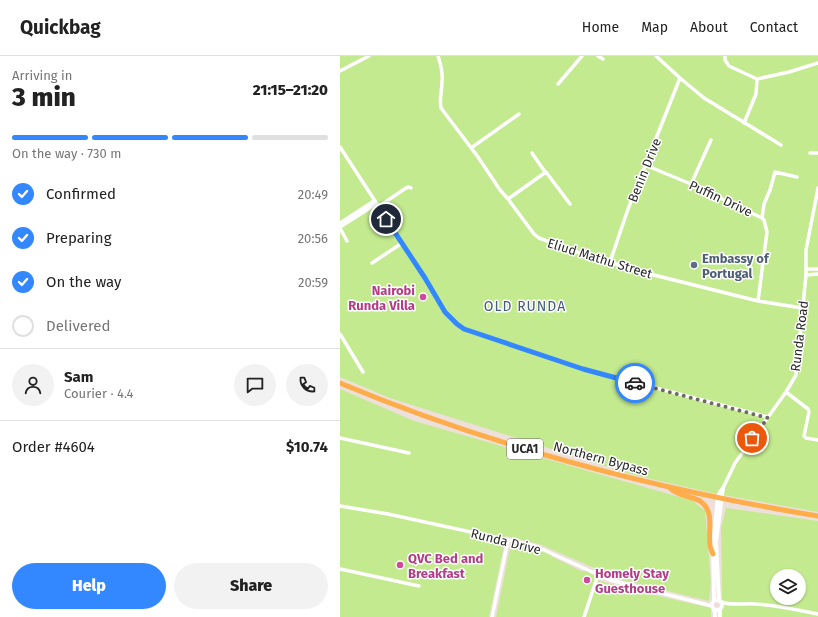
<!DOCTYPE html>
<meta charset="utf-8">
<style>
:root{--surface:#fff;--page:#f2f2f2;--text:#222;--muted:#767676;--line:#e0e0e0;--accent:#38f}
body{margin:0;font-family:"Fira Sans",sans-serif;background:var(--page);color:var(--text);height:100vh;display:flex;flex-direction:column;font-size:15px;white-space:nowrap}
*{box-sizing:border-box;margin:0}
p{font-size:13px;color:var(--muted)}
.icon{flex:none;width:22px;height:22px;fill:none;stroke:currentColor;stroke-width:2;stroke-linecap:round;stroke-linejoin:round}
.map{position:relative;flex:1;overflow:hidden}
.sheet{display:flex;flex-direction:column;background:var(--surface);width:340px}
.sheet>*{flex:none}
.fabs{position:absolute;left:430px;top:513px;display:grid;gap:8px}
.fabs a{display:grid;place-items:center;width:36px;height:36px;border-radius:50%;background:var(--surface);box-shadow:0 1px 3px #0004;font-size:20px}
.pin{position:absolute;display:grid;place-items:center;width:34px;height:34px;color:#fff;margin:-17px;border:2px solid #fff;border-radius:50%;box-shadow:0 1px 4px #0007}
.courier{position:absolute;display:grid;place-items:center;width:40px;height:40px;margin:-20px;border:3px solid #38f;border-radius:50%;background:#fff;color:#222;box-shadow:0 1px 5px #0007}
.head em{font-style:normal;font-weight:800}
.head div{display:flex;flex-direction:column-reverse}
.head{display:flex;align-items:center;justify-content:space-between;height:68px;padding:0 12px}
h1{font-size:26px;font-weight:800;line-height:30px}
.bar{display:grid;grid-template-columns:repeat(4,1fr);gap:6px 4px;align-content:center;height:48px;padding:0 12px}
.bar i{height:5px;border-radius:3px;background:var(--line)}
.bar .current{background:var(--accent)}
.bar p{grid-column:span 4}
.line{display:flex;align-items:center;gap:10px;padding:0 12px;border-top:1px solid var(--line)}
.line div{flex:1}
.round{display:grid;place-items:center;flex:none;width:42px;height:42px;border-radius:21px;background:var(--page)}
ol{padding:0 12px;list-style:none}
li{display:flex;align-items:center;gap:12px;height:44px}
li p{margin-inline-start:auto}
li .icon{padding:4px;border-radius:50%;background:var(--accent);color:#fff;stroke-width:4}
li:last-child{color:var(--muted)}
li i{width:22px;height:22px;border:2px solid var(--line);border-radius:50%}
.action{display:flex;gap:8px;margin-top:auto;padding:8px 12px}
.action a{flex:1;height:46px;border-radius:24px;background:var(--accent);color:#fff;font-size:16px;font-weight:800;line-height:46px;text-align:center}
.action a+a{background:var(--page);color:var(--text)}
header{display:flex;align-items:center;gap:24px;box-sizing:border-box;height:56px;padding:0 20px;background:var(--surface);border-bottom:1px solid var(--line)}
header strong{font-size:19px}
nav{display:flex;gap:22px;margin-inline-start:auto;font-size:14px}
main{display:flex;flex:1;min-height:0}
.map>svg:first-child{display:block}
.green{fill:#c3ea8f;fill-rule:evenodd}
.lines{fill:none;stroke-linecap:round;stroke-linejoin:round}
.minor{stroke:#fff;stroke-width:3.5}
.tertiary{stroke:#fff;stroke-width:4}
.primary{stroke:#ffac4b;stroke-width:5}
.done{stroke:#6e6967;stroke-width:4;stroke-dasharray:0 7.2}
.route{stroke:#38f;stroke-width:5}
.service-dot{fill:#5c6f8a;stroke:#fff;stroke-width:1.5}
.hotel-dot{fill:#d1479c;stroke:#fff;stroke-width:1.5}
.labels{text-anchor:middle;stroke-width:3;stroke-linejoin:round;paint-order:stroke}
.shield{fill:#fff;stroke:#696969;stroke-width:1}
.shield-label{font-size:12px;font-weight:bold;fill:#292929}
.street-label{font-size:13px;fill:#292929;stroke:#fff}
.service-label{font-size:13px;font-weight:bold;fill:#4e5e75;stroke:#fff;text-anchor:start}
.hotel-label{font-size:13px;font-weight:bold;fill:#b23c85;stroke:#fff;text-anchor:start}
.neighbourhood-label{font-size:14px;letter-spacing:1px;fill:#455c7e;stroke:#fff}
</style>
<header>
<strong>Quickbag</strong>
<nav><a>Home</a><a>Map</a><a>About</a><a>Contact</a></nav>
</header>
<main>
<section class="sheet">
<div class="head"><div><h1>3 min</h1><p>Arriving in</p></div><em>21:15–21:20</em></div>
<div class="bar"><i class="current"></i><i class="current"></i><i class="current"></i><i></i><p>On the way · 730 m</p></div>
<ol>
<li><svg class="icon" aria-label="check" viewBox="0 0 24 24"><path d="M5 12l5 5 9-10"/></svg>Confirmed<p>20:49</p></li>
<li><svg class="icon" aria-label="check" viewBox="0 0 24 24"><path d="M5 12l5 5 9-10"/></svg>Preparing<p>20:56</p></li>
<li><svg class="icon" aria-label="check" viewBox="0 0 24 24"><path d="M5 12l5 5 9-10"/></svg>On the way<p>20:59</p></li>
<li><i></i>Delivered</li>
</ol>
<div class="line" style="height:72px"><a class="round"><svg class="icon" aria-label="person" viewBox="0 0 24 24"><circle cx="12" cy="8" r="4"/><path d="M4 21q1-7 8-7t8 7"/></svg></a><div><b>Sam</b><p>Courier · 4.4</p></div><a class="round"><svg class="icon" aria-label="chat" viewBox="0 0 24 24"><path d="M4 5h16v11H9l-5 4z"/></svg></a><a class="round"><svg class="icon" aria-label="phone" viewBox="0 0 24 24"><path d="M5 4h4l2 5-3 2q2 4 5 5l2-3 5 2v4C11 20 4 13 5 4z"/></svg></a></div>
<div class="line" style="height:52px"><div>Order #4604</div><b>$10.74</b></div>
<div class="action"><a>Help</a><a>Share</a></div>
</section>
<div class="map">
<svg width="478" height="561" viewBox="0 0 478 561">
<rect width="100%" height="100%" fill="#eddfd9"/>
<!-- green -->
<path class="green" d="M 0,0 L 478,0 L 478,456 L 372,437 L 290,418 L 50,342 L 0,321 Z
M 0,333 L 74,365 L 353,445 L 365,455 L 371,526 L 369,545 L 282,524 L 199,488 L 166,480 L 149,561 L 0,561 Z
M 386,452 L 478,465 L 478,561 L 382,561 L 382,519 L 381,473 ZM 437,520 L 459,520 L 459,542 L 437,542 Z
M 171,487 L 196,493 L 202,496 L 204,495 L 212,499 L 211,500 L 241,515 L 247,515 L 255,520 L 254,521 L 260,525 L 297,535 L 371,552 L 371,561 L 156,561 Z"/>
<g class="lines">
<!-- minor -->
<path class="minor" d="M 98,0 C 101,9 103,17 102,26 C 102,34 99,43 101,52 L 138,101 L 160,134 L 168,143 L 194,178 L 199,182 L 237,196 L 302,216 L 418,245 L 462,252
M 258,0 L 263,3
M 316,0 L 340,22 L 364,42 L 441,89
M 385,0 L 385,4 L 389,10 L 417,23 L 449,16 L 478,7
M 0,15 L 29,0
M 218,28 L 242,0
M 404,67 L 416,38 L 417,23
M 0,91 L 85,222 L 105,256 L 117,268 L 124,273 L 243,313 L 428,361
M 131,92 L 179,58
M 192,97 L 205,116
M 470,97 L 478,97
M 305,109 L 351,128 L 422,162 L 424,164 L 427,176 L 418,245
M 351,128 L 371,84
M 168,143 L 206,116 L 230,148
M 38,151 L 66,132 L 69,131 L 71,132
M 422,162 L 424,148 L 430,134 L 435,116 L 457,121
M 0,167 L 34,145
M 0,171 L 36,148
M 0,172 L 7,185
M 270,206 L 288,153 L 340,22
M 32,207 L 62,187
M 466,213 L 478,213
M 466,219 L 478,218
M 0,278 L 23,316
M 446,336 L 468,353 L 469,356 L 464,380 L 466,382 L 478,384
M 0,382 L 69,397
M 383,432 L 395,407 L 446,336 L 456,319 L 466,219 L 466,194 L 478,132
M 0,450 L 48,458 L 195,490 L 270,524 L 372,550
M 0,513 L 79,530
M 381,546 C 392,550 404,547 415,548 C 436,549 457,554 478,558
M 152,561 L 168,484
M 244,561 L 258,519"/>
<!-- tertiary -->
<path class="tertiary" d="M372 549a5 5 0 1 1 10 0a5 5 0 1 1-10 0Z
M 374,545 L 373,486 L 378,442 L 380,436 L 383,432
M 379,545 L 376,486 L 383,432
M 374,553 L 375,557 L 375,561
M 380,561 L 380,553"/>
<!-- primary -->
<path class="primary" d="M 0,327 C 153,391 315,433 478,460
M 331,433 C 339,440 351,440 360,445 C 375,455 368,474 370,489 C 370,492 372,495 373,498"/>
</g>
<g class="lines">
<!-- done -->
<path class="done" d="M 295,327 L 428,362 L 412,382"/>
<!-- route -->
<path class="route" d="M 46,163 L 85,222 L 105,256 L 117,268 L 124,273 L 243,313 L 295,327"/>
</g>
<!-- markers -->
<circle class="service-dot" cx="354" cy="209" r="4"/>
<g class="hotel-dot">
<circle cx="83" cy="241" r="4"/>
<circle cx="60" cy="509" r="4"/>
<circle cx="247" cy="524" r="4"/>
</g>
<g class="labels">
<!-- shield labels -->
<rect class="shield" x="167" y="383" width="36" height="20" rx="3"/>
<g class="shield-label">
<text x="185" y="397">UCA1</text>
</g>
<!-- street labels -->
<g class="street-label">
<text transform="translate(304 114) rotate(-68)" y="5">Benin Drive</text>
<text transform="translate(381 142) rotate(25)" y="5">Puffin Drive</text>
<text transform="translate(260 202) rotate(17)" y="5">Eliud Mathu Street</text>
<text transform="translate(459 280) rotate(-83)" y="5">Runda Road</text>
<text transform="translate(261 402) rotate(15)" y="5">Northern Bypass</text>
<text transform="translate(166 485) rotate(14)" y="5">Runda Drive</text>
</g>
<!-- service labels -->
<g class="service-label">
<text x="362" y="207">Embassy of<tspan x="362" dy="15">Portugal</tspan></text>
</g>
<!-- hotel labels -->
<g class="hotel-label">
<text x="75" y="239" text-anchor="end">Nairobi<tspan x="75" dy="15">Runda Villa</tspan></text>
<text x="68" y="507">QVC Bed and<tspan x="68" dy="15">Breakfast</tspan></text>
<text x="255" y="522">Homely Stay<tspan x="255" dy="15">Guesthouse</tspan></text>
</g>
<!-- neighbourhood labels -->
<g class="neighbourhood-label">
<text x="185" y="255">OLD RUNDA</text>
</g>
</g>
</svg>
<div class="fabs">
<a><svg class="icon" aria-label="layers" viewBox="0 0 24 24"><path d="M12 4l9 5-9 5-9-5zM3 14l9 5 9-5"/></svg></a>
</div>
<div class="pin" style="left:412px;top:382px;background:#ea580c"><svg class="icon" aria-label="bag" viewBox="0 0 24 24"><path d="M5 8h14l-1 12H6zM9 8a3 3 0 0 1 6 0"/></svg></div>
<div class="pin" style="left:46px;top:163px;background:#1f2937"><svg class="icon" aria-label="home" viewBox="0 0 24 24"><path d="M3 11l9-7 9 7M6 9v11h12V9"/></svg></div>
<div class="courier" style="left:295px;top:327px"><svg class="icon" aria-label="car" viewBox="0 0 24 24"><path d="M5 17H2v-5l4-1 3-4h7l3 4 3 1v5h-3M9 17h6M6 11h13"/><circle cx="7" cy="17" r="2"/><circle cx="17" cy="17" r="2"/></svg></div>
</div>
</main>
